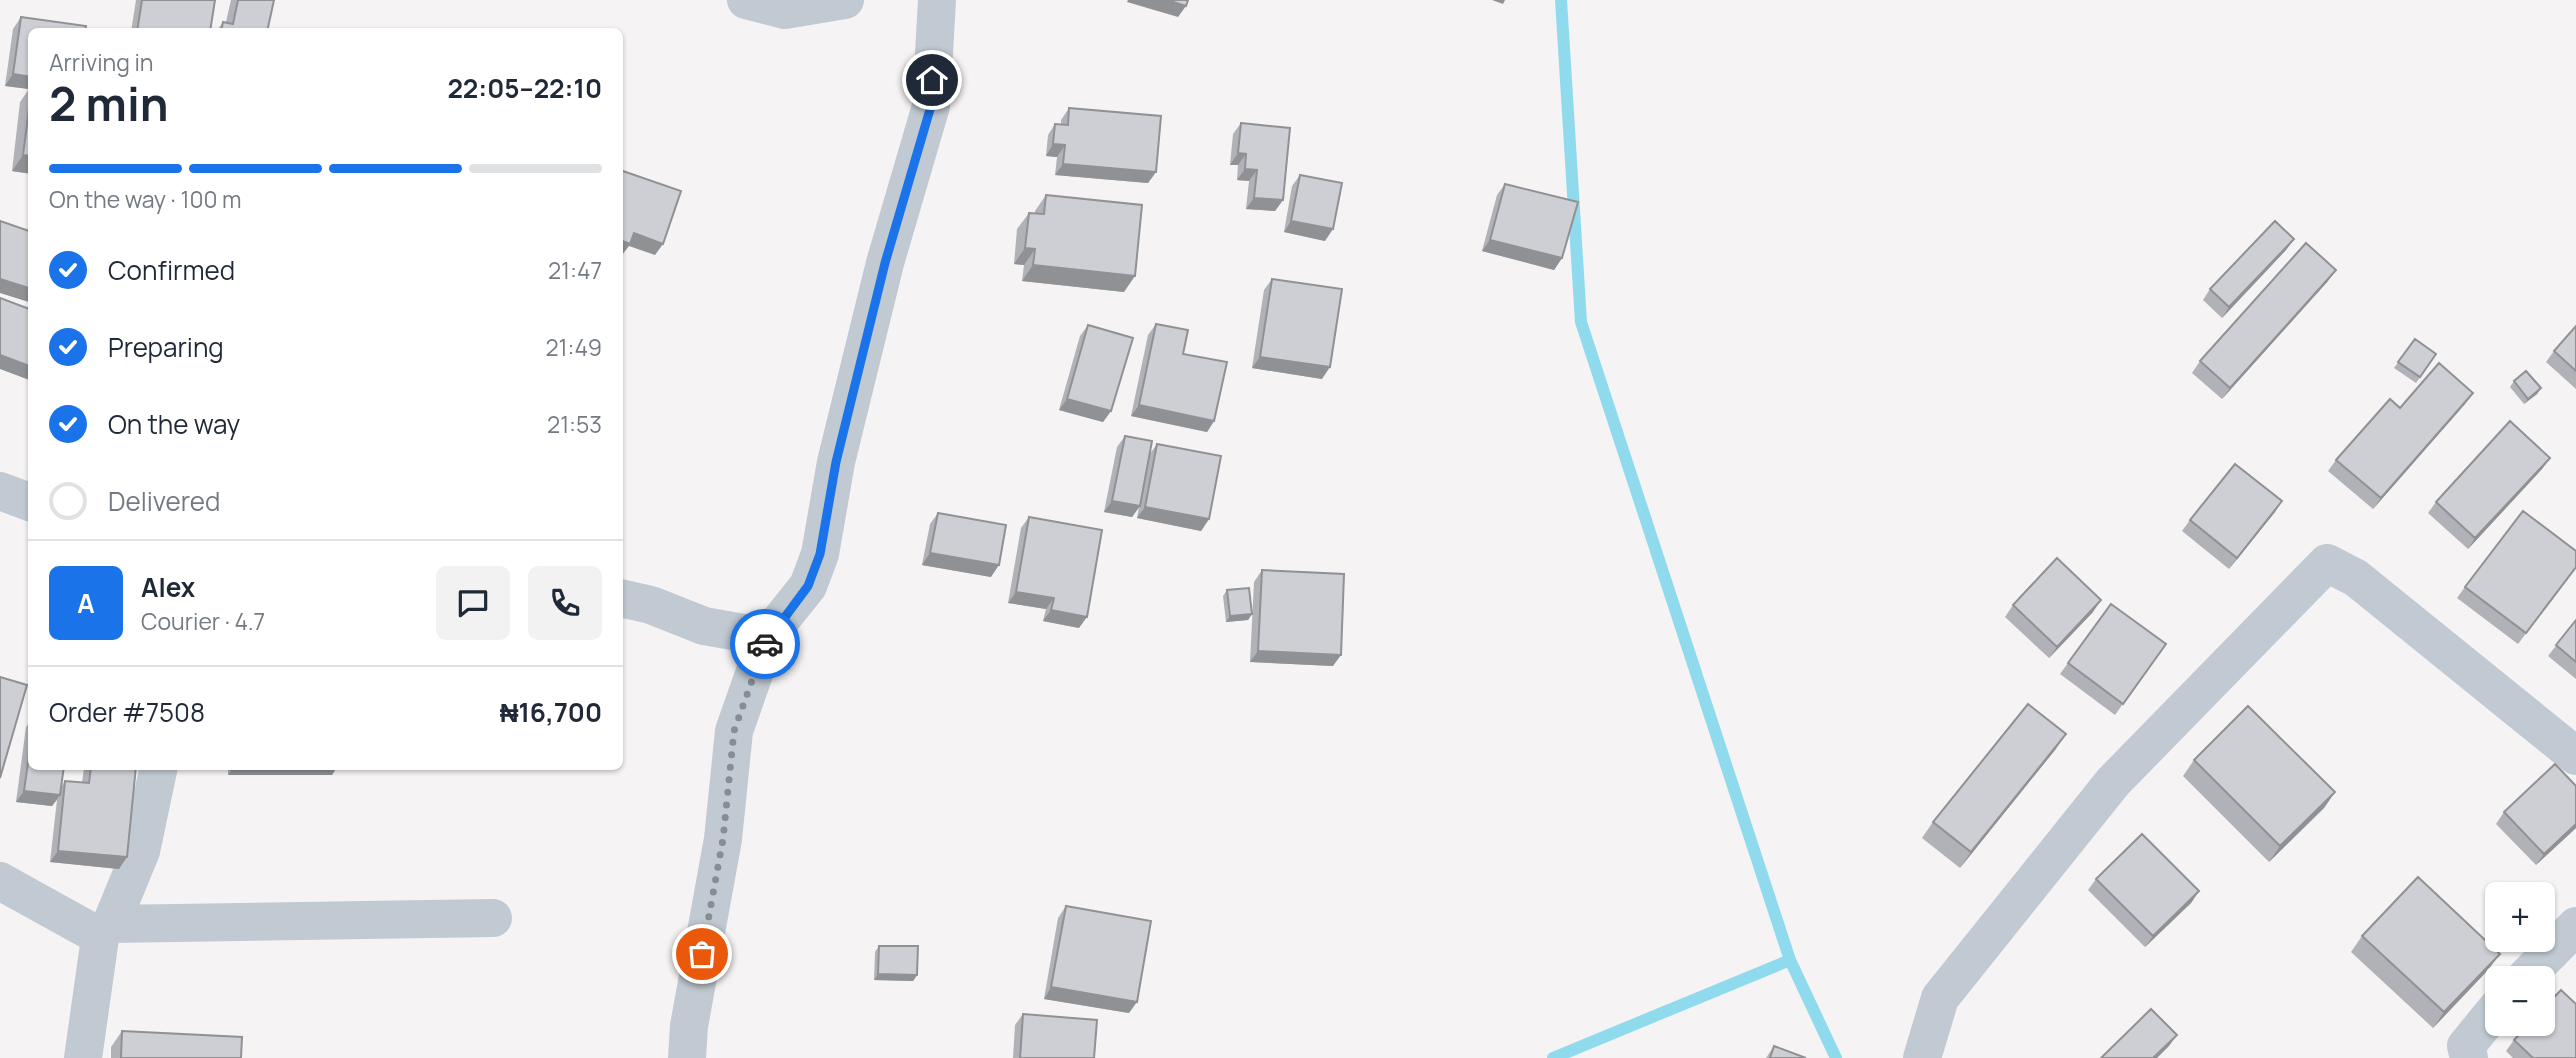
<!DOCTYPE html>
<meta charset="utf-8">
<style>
:root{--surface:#fff;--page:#f2f2f3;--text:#1f2937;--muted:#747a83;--line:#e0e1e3;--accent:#1a73e8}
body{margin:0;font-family:Manrope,sans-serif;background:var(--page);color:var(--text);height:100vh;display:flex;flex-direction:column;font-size:26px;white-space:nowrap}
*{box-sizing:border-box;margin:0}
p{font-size:23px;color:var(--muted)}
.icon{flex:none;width:38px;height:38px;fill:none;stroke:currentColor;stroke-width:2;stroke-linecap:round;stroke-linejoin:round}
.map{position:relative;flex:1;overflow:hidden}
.drawer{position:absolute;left:28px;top:28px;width:595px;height:742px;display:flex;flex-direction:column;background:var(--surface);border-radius:10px;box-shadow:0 2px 5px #0004}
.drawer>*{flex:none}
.buttons{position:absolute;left:2485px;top:882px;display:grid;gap:14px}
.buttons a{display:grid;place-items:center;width:70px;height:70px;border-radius:10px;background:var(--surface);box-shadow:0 2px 5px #0004;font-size:35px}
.pin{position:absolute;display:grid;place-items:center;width:60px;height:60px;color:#fff;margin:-30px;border:4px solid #fff;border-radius:50%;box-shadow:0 2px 7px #0007}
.courier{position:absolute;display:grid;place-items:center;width:70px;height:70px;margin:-35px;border:5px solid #1a73e8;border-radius:50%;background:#fff;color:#222;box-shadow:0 2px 9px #0007}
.headline em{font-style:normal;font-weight:700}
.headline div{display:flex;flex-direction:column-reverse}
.headline{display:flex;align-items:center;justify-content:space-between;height:119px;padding:0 21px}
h1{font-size:46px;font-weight:700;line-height:52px}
.bar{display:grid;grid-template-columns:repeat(4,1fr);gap:10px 7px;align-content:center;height:84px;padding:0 21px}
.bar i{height:9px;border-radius:5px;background:var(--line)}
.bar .active{background:var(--accent)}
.bar p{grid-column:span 4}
.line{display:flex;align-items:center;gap:18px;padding:0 21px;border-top:2px solid var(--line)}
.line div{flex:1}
.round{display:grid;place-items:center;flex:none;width:74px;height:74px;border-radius:10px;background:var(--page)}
ol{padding:0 21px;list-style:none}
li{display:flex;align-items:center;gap:21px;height:77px}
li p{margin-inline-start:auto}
li .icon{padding:7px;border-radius:50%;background:var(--accent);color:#fff;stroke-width:4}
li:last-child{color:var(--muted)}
li i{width:38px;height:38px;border:4px solid var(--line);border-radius:50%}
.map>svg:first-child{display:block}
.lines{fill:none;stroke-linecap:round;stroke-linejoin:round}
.stream{stroke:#90daee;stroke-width:12}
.minor{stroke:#c1cad2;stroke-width:38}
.wall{fill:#b0b2b7}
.shaded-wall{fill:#909195}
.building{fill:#cdcfd5;stroke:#909195;stroke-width:2}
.done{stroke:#868d94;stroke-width:7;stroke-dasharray:0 12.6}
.route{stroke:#1a73e8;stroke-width:9}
</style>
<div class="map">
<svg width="2576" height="1058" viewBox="0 0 2576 1058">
<rect width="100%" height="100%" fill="#f5f3f3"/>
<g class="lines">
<!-- stream -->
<path class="stream" d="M 1561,0 L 1581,322 L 1790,960 L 1836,1058
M 1553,1058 L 1790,960"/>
<!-- minor -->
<path class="minor" d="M 746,0 L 785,10 L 845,0
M 0,491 L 32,503
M 620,598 L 651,605 L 704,626 L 767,637
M 0,881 L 92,932 L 101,931 L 111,924 L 141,851 L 159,766
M 111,924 L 493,918
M 2525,978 L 2576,926
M 83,1058 L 101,931
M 687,1058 L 689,1026 L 723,839 L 734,731 L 767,637 L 808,586 L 820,554 L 836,462 L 885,263 L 931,106 L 937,0
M 1922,1058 L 1940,998 L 2113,782 L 2327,563 L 2356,578 L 2576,756
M 2469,1058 L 2466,1046 L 2497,1008"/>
</g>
<!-- wall -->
<path class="wall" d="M 136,0 L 215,0 L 210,32 L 131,32 Z
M 231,0 L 274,0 L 267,32 L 216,32 L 223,22 L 226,22 Z
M 21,17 L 85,32 L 32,174 L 12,171 L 20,102 L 29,89 L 5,86 L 13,29 Z
M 1069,108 L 1156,172 L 1148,183 L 1055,175 L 1057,157 L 1046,156 L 1048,135 L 1055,124 L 1061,125 L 1061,120 Z
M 1241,123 L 1283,200 L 1275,211 L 1246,209 L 1249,181 L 1237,180 L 1238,165 L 1230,165 L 1233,134 Z
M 1300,175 L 1325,241 L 1284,232 L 1292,186 Z
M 1505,184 L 1562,258 L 1554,270 L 1482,251 L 1497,195 Z
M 1046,195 L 1124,292 L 1022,281 L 1024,265 L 1014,264 L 1017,229 L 1029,213 L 1035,213 L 1035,211 Z
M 2294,239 L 2286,250 L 2222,318 L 2203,300 L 2210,289 Z
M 1272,279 L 1322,379 L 1252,368 L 1264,290 Z
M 2328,281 L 2222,399 L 2192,373 L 2200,361 Z
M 1156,324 L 1183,354 L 1214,421 L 1207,432 L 1131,416 L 1148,335 Z
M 1088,325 L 1111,411 L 1103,422 L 1059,410 L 1080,336 Z
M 2576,326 L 2576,389 L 2546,362 L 2554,351 Z
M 2415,339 L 2436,354 L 2416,383 L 2394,368 Z
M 2514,381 L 2541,388 L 2537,394 L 2524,404 L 2510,387 Z
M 2465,404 L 2373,509 L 2328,471 L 2336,460 Z
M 1125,436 L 1149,455 L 1157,444 L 1209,519 L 1201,531 L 1137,518 L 1139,507 L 1132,517 L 1104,512 L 1117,447 Z
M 2550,458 L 2542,469 L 2468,549 L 2428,513 L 2436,502 Z
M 2275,512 L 2229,569 L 2182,531 L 2190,520 Z
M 938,513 L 991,577 L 922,565 L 930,524 Z
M 1029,517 L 1079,628 L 1043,621 L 1046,609 L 1008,603 L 1021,528 Z
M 2576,568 L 2518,644 L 2457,598 L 2465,587 Z
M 1262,570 L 1333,666 L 1250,662 L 1254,582 Z
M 1227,590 L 1252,614 L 1248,620 L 1226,622 L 1223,596 Z
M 2111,604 L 2166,644 L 2115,715 L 2060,674 Z
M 2013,605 L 2093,612 L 2049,658 L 2005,617 Z
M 2576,620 L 2576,679 L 2548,656 Z
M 32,719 L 32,766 L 61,787 L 65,781 L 82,783 L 84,768 L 85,766 L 136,766 L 119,869 L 50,862 L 57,800 L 52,806 L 16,802 L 26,727 Z
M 2066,734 L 2055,750 L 1960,868 L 1922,838 L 1933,822 Z
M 2194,760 L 2335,792 L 2324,808 L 2269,862 L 2183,776 Z
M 228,766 L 358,766 L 337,767 L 332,775 L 228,775 Z
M 2576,786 L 2576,828 L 2536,865 L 2496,824 L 2504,812 Z
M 2096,879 L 2199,891 L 2191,903 L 2145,947 L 2088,890 Z
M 1066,906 L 1129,1013 L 1044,999 L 1058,918 Z
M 2362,936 L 2488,970 L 2433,1028 L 2351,952 Z
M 879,946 L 917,975 L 913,981 L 874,980 L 875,952 Z
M 1023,1014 L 1094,1058 L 1013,1058 L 1015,1025 Z
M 122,1031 L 241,1058 L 111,1058 L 111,1047 Z
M 2514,1040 L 2576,1058 L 2513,1058 L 2506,1051 Z
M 1774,1046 L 1806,1058 L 1766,1058 Z"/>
<!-- shaded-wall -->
<path class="shaded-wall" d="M 1128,0 L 1167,0 L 1186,6 L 1178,17 L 1127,2 Z
M 1492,0 L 1505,0 L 1503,4 Z
M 13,74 L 32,77 L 32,86 L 29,89 L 5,86 Z
M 1053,144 L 1065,145 L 1057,157 L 1046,156 Z
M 1238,153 L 1246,154 L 1238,165 L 1230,165 Z
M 23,155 L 32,156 L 32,174 L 12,171 Z
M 1063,164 L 1156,172 L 1148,183 L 1055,175 Z
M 1245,169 L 1257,170 L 1249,181 L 1237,180 Z
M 1254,198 L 1283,200 L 1275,211 L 1246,209 Z
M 1291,221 L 1333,229 L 1325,241 L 1284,232 Z
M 634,233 L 663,244 L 655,255 L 629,246 L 622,255 L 620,254 L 620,240 Z
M 2294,239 L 2286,250 L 2222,318 L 2229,307 Z
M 1490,240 L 1562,258 L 1554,270 L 1482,251 Z
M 1025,248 L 1035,249 L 1024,265 L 1014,264 Z
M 1033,265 L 1135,276 L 1124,292 L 1022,281 Z
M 2336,270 L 2328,281 L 2222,399 L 2230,388 Z
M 0,279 L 32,289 L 32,303 L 0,293 Z
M 0,355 L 32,367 L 32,381 L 0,369 Z
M 1260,357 L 1330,367 L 1322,379 L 1252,368 Z
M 2541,388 L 2537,394 L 2524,404 L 2528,399 Z
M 2473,393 L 2465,404 L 2373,509 L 2381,498 Z
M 1067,399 L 1111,411 L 1103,422 L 1059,410 Z
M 1139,405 L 1214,421 L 1207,432 L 1131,416 Z
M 2550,458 L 2542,469 L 2468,549 L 2475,538 Z
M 1112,501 L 1140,506 L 1132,517 L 1104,512 Z
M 2282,501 L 2275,512 L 2229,569 L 2237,558 Z
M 1145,507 L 1209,519 L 1201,531 L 1137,518 Z
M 930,553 L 999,565 L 991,577 L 922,565 Z
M 1016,592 L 1054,598 L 1046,609 L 1008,603 Z
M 2101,600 L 2093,612 L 2049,658 L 2057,647 Z
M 1051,610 L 1087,617 L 1079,628 L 1043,621 Z
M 1252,614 L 1248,620 L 1226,622 L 1230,616 Z
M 1258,651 L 1341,655 L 1333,666 L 1250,662 Z
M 2066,734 L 2055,750 L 1960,868 L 1971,852 Z
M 234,766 L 358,766 L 337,767 L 332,775 L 228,775 Z
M 24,791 L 60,795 L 52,806 L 16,802 Z
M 2335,792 L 2324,808 L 2269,862 L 2280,846 Z
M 2576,824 L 2576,828 L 2536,865 L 2544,854 Z
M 58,851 L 127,857 L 119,869 L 50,862 Z
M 2199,891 L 2191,903 L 2145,947 L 2153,936 Z
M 2500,954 L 2488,970 L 2433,1028 L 2444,1012 Z
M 878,974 L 917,975 L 913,981 L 874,980 Z
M 1051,987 L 1137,1002 L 1129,1013 L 1044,999 Z
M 2177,1035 L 2169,1046 L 2157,1058 L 2153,1058 Z"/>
<!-- building -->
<path class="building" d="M 142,0 L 215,0 L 210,32 L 137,32 Z
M 238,0 L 274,0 L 267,32 L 221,32 L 223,22 L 233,24 Z
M 1167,0 L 1188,0 L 1186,6 Z
M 21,17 L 86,26 L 85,32 L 32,32 L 32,77 L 13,74 Z
M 32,86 L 32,156 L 23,155 Z
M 1069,108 L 1161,116 L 1156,172 L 1063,164 L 1065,145 L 1053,144 L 1055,124 L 1068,125 Z
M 1241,123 L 1290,128 L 1283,200 L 1254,198 L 1257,170 L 1245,169 L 1246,154 L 1238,153 Z
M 620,170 L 681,191 L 663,244 L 634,233 L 630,244 L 620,240 Z
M 1300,175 L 1342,183 L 1333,229 L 1291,221 Z
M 1505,184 L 1578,202 L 1562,258 L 1490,240 Z
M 1046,195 L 1142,205 L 1135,276 L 1033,265 L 1035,249 L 1025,248 L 1029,213 L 1044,214 Z
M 0,221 L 32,232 L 32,289 L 0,279 Z
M 2275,221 L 2294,239 L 2229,307 L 2210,289 Z
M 2306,243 L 2336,270 L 2230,388 L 2200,361 Z
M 1272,279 L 1342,289 L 1330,367 L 1260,357 Z
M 0,298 L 32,310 L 32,367 L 0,355 Z
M 1156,324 L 1188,330 L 1183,354 L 1227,362 L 1214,421 L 1139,405 Z
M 1088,325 L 1133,338 L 1111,411 L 1067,399 Z
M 2576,326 L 2576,371 L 2554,351 Z
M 2415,339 L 2436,354 L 2420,377 L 2398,362 Z
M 2439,363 L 2473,393 L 2381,498 L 2336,460 L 2390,399 L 2400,408 Z
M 2526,371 L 2541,388 L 2528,399 L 2514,381 Z
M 2510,421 L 2550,458 L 2475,538 L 2436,502 Z
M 1125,436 L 1152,441 L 1140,506 L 1112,501 Z
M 1157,444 L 1221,456 L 1209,519 L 1145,507 Z
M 2235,464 L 2282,501 L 2237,558 L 2190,520 Z
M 2523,511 L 2576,551 L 2576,567 L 2526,633 L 2465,587 Z
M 938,513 L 1006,525 L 999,565 L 930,553 Z
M 1029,517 L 1102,530 L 1087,617 L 1051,610 L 1054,598 L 1016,592 Z
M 2057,558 L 2101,600 L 2057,647 L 2013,605 Z
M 1262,570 L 1344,574 L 1341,655 L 1258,651 Z
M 1249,588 L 1252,614 L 1230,616 L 1227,590 Z
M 2111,604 L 2166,644 L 2123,704 L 2068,663 Z
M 2576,620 L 2576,662 L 2556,645 Z
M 0,677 L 27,685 L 0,778 Z
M 2028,704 L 2066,734 L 1971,852 L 1933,822 Z
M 2248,706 L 2335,792 L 2280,846 L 2194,760 Z
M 32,734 L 32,766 L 64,766 L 60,795 L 24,791 Z
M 2555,764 L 2576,786 L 2576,824 L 2544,854 L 2504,812 Z
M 91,766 L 136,766 L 127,857 L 58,851 L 65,781 L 89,783 Z
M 2142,834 L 2199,891 L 2153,936 L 2096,879 Z
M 2418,877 L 2500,954 L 2444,1012 L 2362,936 Z
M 1066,906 L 1151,921 L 1137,1002 L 1051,987 Z
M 879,946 L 918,946 L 917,975 L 878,974 Z
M 2561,990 L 2576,1004 L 2576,1058 L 2533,1058 L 2514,1040 L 2529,1024 L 2543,1024 L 2543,1009 Z
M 2151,1009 L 2177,1035 L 2153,1058 L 2101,1058 Z
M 1023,1014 L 1097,1020 L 1094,1058 L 1020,1058 Z
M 122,1031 L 242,1037 L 241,1058 L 121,1058 Z
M 1774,1046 L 1806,1058 L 1770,1058 Z"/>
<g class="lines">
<!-- done -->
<path class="done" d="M 702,954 L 723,839 L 734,731 L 765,644"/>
<!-- route -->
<path class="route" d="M 765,644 L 808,586 L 820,554 L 836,462 L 885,263 L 931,106 L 932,80"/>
</g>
</svg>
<div class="buttons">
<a>+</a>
<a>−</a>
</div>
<div class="pin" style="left:702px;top:954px;background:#ea580c"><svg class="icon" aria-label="bag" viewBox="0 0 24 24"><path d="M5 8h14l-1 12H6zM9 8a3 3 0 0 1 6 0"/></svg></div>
<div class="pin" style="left:932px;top:80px;background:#1f2937"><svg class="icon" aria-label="home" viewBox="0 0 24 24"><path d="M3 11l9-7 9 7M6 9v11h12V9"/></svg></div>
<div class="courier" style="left:765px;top:644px"><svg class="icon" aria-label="car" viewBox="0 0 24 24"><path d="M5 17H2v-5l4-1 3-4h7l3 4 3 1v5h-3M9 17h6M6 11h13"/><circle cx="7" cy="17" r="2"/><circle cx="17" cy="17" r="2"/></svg></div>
<section class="drawer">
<div class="headline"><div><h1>2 min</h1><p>Arriving in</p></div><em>22:05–22:10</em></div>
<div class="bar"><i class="active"></i><i class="active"></i><i class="active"></i><i></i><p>On the way · 100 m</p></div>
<ol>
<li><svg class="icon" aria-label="check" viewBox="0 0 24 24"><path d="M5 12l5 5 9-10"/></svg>Confirmed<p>21:47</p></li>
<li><svg class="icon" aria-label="check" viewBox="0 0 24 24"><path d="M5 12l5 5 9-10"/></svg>Preparing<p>21:49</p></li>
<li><svg class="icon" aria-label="check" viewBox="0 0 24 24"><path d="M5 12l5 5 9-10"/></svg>On the way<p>21:53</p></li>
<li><i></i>Delivered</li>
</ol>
<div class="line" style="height:126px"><b class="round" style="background:var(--accent);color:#fff">A</b><div><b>Alex</b><p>Courier · 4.7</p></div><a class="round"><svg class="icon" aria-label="chat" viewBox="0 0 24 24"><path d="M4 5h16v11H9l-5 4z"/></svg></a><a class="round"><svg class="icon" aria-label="phone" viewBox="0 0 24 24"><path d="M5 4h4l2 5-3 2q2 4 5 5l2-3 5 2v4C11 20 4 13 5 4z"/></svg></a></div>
<div class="line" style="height:91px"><div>Order #7508</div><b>₦16,700</b></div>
</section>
</div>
